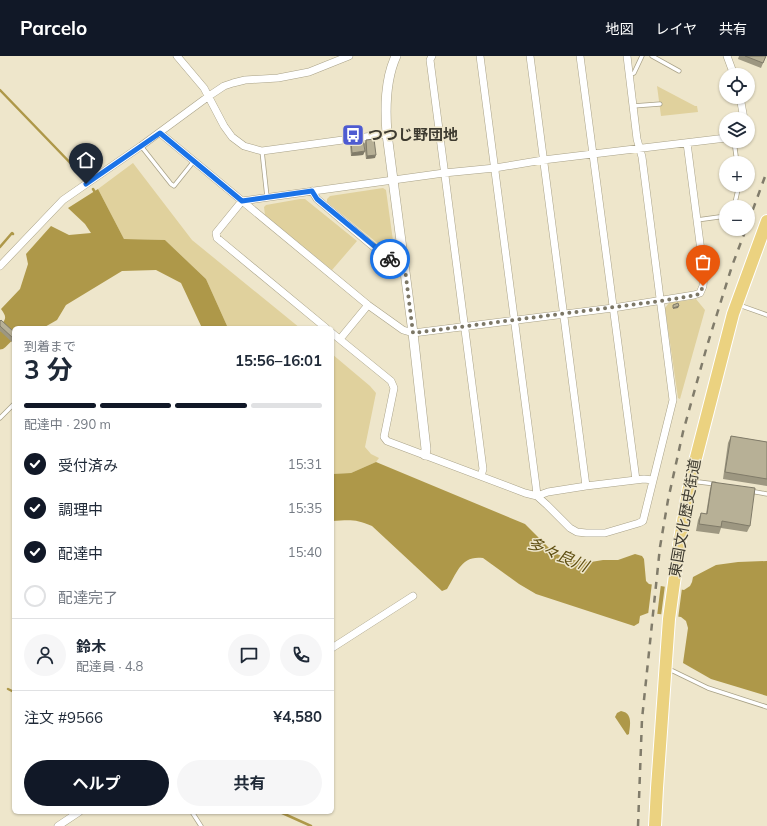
<!DOCTYPE html>
<html lang="ja">
<meta charset="utf-8">
<style>
:root{--surface:#fff;--page:#f6f6f7;--text:#1f2937;--muted:#747a83;--line:#e0e1e3;--accent:#111827}
body{margin:0;font-family:Mulish,"Noto Sans JP",sans-serif;background:var(--page);color:var(--text);height:100vh;display:flex;flex-direction:column;font-size:15px;white-space:nowrap}
*{box-sizing:border-box;margin:0}
p{font-size:13px;color:var(--muted)}
.icon{flex:none;width:22px;height:22px;fill:none;stroke:currentColor;stroke-width:2;stroke-linecap:round;stroke-linejoin:round}
.map{position:relative;flex:1;overflow:hidden}
.panel{position:absolute;left:12px;top:270px;width:322px;height:488px;display:flex;flex-direction:column;background:var(--surface);border-radius:6px;box-shadow:0 1px 3px #0004}
.panel>*{flex:none}
.tools{position:absolute;left:719px;top:12px;display:grid;gap:8px}
.tools a{display:grid;place-items:center;width:36px;height:36px;border-radius:50%;background:var(--surface);box-shadow:0 1px 3px #0004;font-size:20px}
.pin{position:absolute;display:grid;place-items:center;width:34px;height:34px;color:#fff;margin:-41px -17px;border-radius:50% 50% 50% 0;rotate:-45deg;box-shadow:0 0 4px #0007}
.pin .icon{rotate:45deg}
.courier{position:absolute;display:grid;place-items:center;width:40px;height:40px;margin:-20px;border:3px solid #1a73e8;border-radius:50%;background:#fff;color:#222;box-shadow:0 1px 5px #0007}
.summary em{font-style:normal;font-weight:700}
.summary div{display:flex;flex-direction:column-reverse}
.summary{display:flex;align-items:center;justify-content:space-between;height:68px;padding:0 12px}
h1{font-size:26px;font-weight:700;line-height:30px}
.bar{display:grid;grid-template-columns:repeat(4,1fr);gap:6px 4px;align-content:center;height:48px;padding:0 12px}
.bar i{height:5px;border-radius:3px;background:var(--line)}
.bar .selected{background:var(--accent)}
.bar p{grid-column:span 4}
.line{display:flex;align-items:center;gap:10px;padding:0 12px;border-top:1px solid var(--line)}
.line div{flex:1}
.round{display:grid;place-items:center;flex:none;width:42px;height:42px;border-radius:21px;background:var(--page)}
ol{padding:0 12px;list-style:none}
li{display:flex;align-items:center;gap:12px;height:44px}
li p{margin-inline-start:auto}
li .icon{padding:4px;border-radius:50%;background:var(--accent);color:#fff;stroke-width:4}
li:last-child{color:var(--muted)}
li i{width:22px;height:22px;border:2px solid var(--line);border-radius:50%}
.primary-button{display:flex;gap:8px;margin-top:auto;padding:8px 12px}
.primary-button a{flex:1;height:46px;border-radius:24px;background:var(--accent);color:#fff;font-size:16px;font-weight:700;line-height:46px;text-align:center}
.primary-button a+a{background:var(--page);color:var(--text)}
header{display:flex;align-items:center;gap:24px;box-sizing:border-box;height:56px;padding:0 20px;background:var(--accent);color:#fff}
header strong{font-size:19px}
nav{display:flex;gap:22px;margin-inline-start:auto;font-size:14px}
.map>svg:first-child{display:block}
.green{fill:#e0d19d}
.water{fill:#ae9849}
.pier{fill:#eee6cb}
.lines{fill:none;stroke-linecap:round;stroke-linejoin:round}
.stream{stroke:#ae9849;stroke-width:2.5}
.river{stroke:#ae9849;stroke-width:15}
.lane-casing{stroke:#a9a288;stroke-width:5}
.street-casing{stroke:#a9a288;stroke-width:8}
.secondary-casing{stroke:#a9a288;stroke-width:10}
.highway-casing{stroke:#fff;stroke-width:14}
.lane{stroke:#fff;stroke-width:3.5}
.street{stroke:#fff;stroke-width:7}
.secondary{stroke:#fff;stroke-width:9}
.highway{stroke:#ebd280;stroke-width:12}
.rail{stroke:#817c6b;stroke-width:2.5;stroke-dasharray:7 7;stroke-linecap:butt}
.wall{fill:#9d9781}
.shaded-wall{fill:#807b69}
.building{fill:#b7b096;stroke:#807b69}
.done{stroke:#7c7766;stroke-width:4;stroke-dasharray:0 7.2}
.route{stroke:#1a73e8;stroke-width:5}
.labels{text-anchor:middle;stroke-width:3;stroke-linejoin:round;paint-order:stroke}
.poi-label{font-size:15px;font-weight:bold;fill:#3e3b30;stroke:#eee6cb;text-anchor:start}
.street-label{font-size:15px;fill:#3e3b30;stroke:#eee6cb}
.water-label{font-size:16px;font-style:italic;fill:#5e4e11;stroke:#eee6cb}
</style>
<header>
<strong>Parcelo</strong>
<nav><a>地図</a><a>レイヤ</a><a>共有</a></nav>
</header>
<div class="map">
<svg width="767" height="770" viewBox="0 0 767 770">
<rect width="100%" height="100%" fill="#eee6cb"/>
<!-- green -->
<path class="green" d="M 657,30 L 695,50 L 697,50 L 698,56 L 661,60 Z
M 133,107 L 192,184 L 300,272 L 228,272 L 206,223 L 165,184 L 124,183 L 98,133 Z
M 383,132 L 386,134 L 394,192 L 389,195 L 387,195 L 327,146 L 327,143 L 330,140 Z
M 300,143 L 305,143 L 357,185 L 332,214 L 265,159 L 264,151 L 266,149 Z
M 696,243 L 705,254 L 680,343 L 678,342 L 665,252 L 669,247 Z
M 332,298 L 370,330 L 376,337 L 365,391 L 371,398 L 379,402 L 376,406 L 351,417 L 332,418 Z"/>
<!-- water -->
<path class="water" d="M 98,133 L 124,183 L 165,184 L 206,223 L 228,272 L 202,272 L 181,227 L 156,214 L 122,215 L 66,249 L 57,264 L 43,272 L 14,272 L 14,281 L 1,269 C 7,262 6,260 1,253 L 20,233 L 28,208 L 26,198 L 51,170 L 69,179 L 91,177 L 85,168 L 68,152 Z
M 376,406 L 525,468 L 554,497 L 573,504 L 591,506 L 603,504 L 618,504 L 635,498 L 642,500 L 644,503 L 646,525 L 649,528 L 684,534 L 690,530 L 692,526 L 693,521 L 716,509 L 738,506 L 767,505 L 767,640 L 711,623 L 683,607 L 688,572 L 686,565 L 681,561 L 659,558 L 648,557 L 640,560 L 639,567 L 634,570 L 536,538 L 519,528 L 483,502 C 461,499 457,517 447,533 L 442,535 L 372,470 C 356,463 350,464 332,465 L 332,418 L 351,417 Z
M 621,655 C 633,657 630,669 629,678 L 627,679 L 615,661 L 617,657 Z"/>
<!-- pier -->
<path class="pier" d="M 652,527 L 661,528 L 657,560 L 648,559 Z
M 665,529 L 682,532 L 678,563 L 661,560 Z"/>
<g class="lines">
<!-- stream -->
<path class="stream" d="M 0,34 L 80,117
M 93,133 L 96,138
M 0,191 L 12,177 L 13,178
M 8,633 L 14,636
M 280,756 L 311,770"/>
<!-- river -->
<path class="river" d="M 0,286 L 6,280"/>
<!-- lane casing -->
<g class="lane-casing">
<path id="lane" d="M 652,0 L 679,15
M 630,19 L 634,17 L 642,0
M 633,50 L 660,48
M 734,85 L 737,107
M 141,90 L 171,128 L 174,130 L 194,105
M 262,95 L 267,141
M 734,151 L 739,129
M 697,164 L 726,160
M 739,249 L 767,259
M 0,362 L 14,348
M 691,425 L 715,428
M 750,435 L 767,438
M 667,614 L 673,615 L 708,632 L 767,651
M 192,756 L 201,770"/>
</g>
<!-- street casing -->
<g class="street-casing">
<path id="street" d="M 177,0 L 204,32 L 224,70 L 232,81 L 244,90 L 262,95 L 387,78
M 432,0 L 430,4 L 483,413 L 481,420
M 480,0 L 536,430 L 537,440 L 548,436 L 586,430 L 644,423 L 653,424
M 530,0 L 586,430
M 580,0 L 636,424
M 727,0 L 734,19
M 740,41 L 744,63
M 160,77 L 368,249 L 403,274 L 413,277 L 613,252 L 694,239 L 700,237 L 703,230 L 704,218 L 687,87
M 312,135 L 317,143 L 388,203 L 393,205 L 404,205
M 0,210 L 63,144 L 141,90 L 209,40 L 224,30 L 233,27 L 245,24 L 278,22 L 309,16 L 349,0
M 326,272 L 217,182 L 216,177 L 242,145 L 444,117 L 495,112 L 543,104 L 726,82
M 332,277 L 391,325 L 394,332 L 384,381 L 387,385 L 525,437 L 537,440 L 547,449 L 570,472 L 577,476 L 586,477 L 605,477 L 639,467 L 643,465 L 673,344 L 642,101 L 637,83 L 627,0
M 340,283 L 368,249
M 332,592 L 413,540
M 58,770 L 79,756"/>
</g>
<!-- secondary casing -->
<g class="secondary-casing">
<path id="secondary" d="M 396,0 C 385,24 385,52 387,78 L 413,277 L 426,393 L 425,399"/>
</g>
<!-- highway casing -->
<g class="highway-casing">
<path id="highway" d="M 655,770 L 657,732 L 669,563 L 680,483 L 690,425 L 733,258 L 767,165"/>
</g>
<!-- lane -->
<use href="#lane" class="lane"/>
<!-- street -->
<use href="#street" class="street"/>
<!-- secondary -->
<use href="#secondary" class="secondary"/>
<!-- highway -->
<use href="#highway" class="highway"/>
<!-- rail -->
<path class="rail" d="M 748,167 L 767,115
M 638,770 L 642,663 L 660,491 L 668,444 L 683,376 L 707,290 L 732,210 L 746,173"/>
</g>
<!-- wall -->
<path class="wall" d="M 739,0 L 766,0 L 761,12 L 738,3 Z
M 366,84 L 375,102 L 366,103 L 364,88 Z
M 351,85 L 365,95 L 363,99 L 351,100 L 350,89 Z
M 0,265 L 14,276 L 14,288 L 0,275 Z
M 731,380 L 767,386 L 767,430 L 723,423 L 728,387 Z
M 712,426 L 750,470 L 747,476 L 721,472 L 719,478 L 696,475 L 698,464 L 701,457 L 706,458 L 710,433 Z"/>
<!-- shaded-wall -->
<path class="shaded-wall" d="M 365,95 L 363,99 L 351,100 L 352,97 Z
M 376,99 L 375,102 L 366,103 L 367,100 Z
M 679,250 L 678,252 L 673,253 L 673,252 Z"/>
<!-- building -->
<path class="building" d="M 745,0 L 766,0 L 763,7 Z
M 374,83 L 376,99 L 367,100 L 366,84 Z
M 363,84 L 365,95 L 352,97 L 351,85 Z
M 678,247 L 679,250 L 673,252 L 673,249 Z
M 1,264 L 14,276 L 14,283 L 0,270 L 0,265 Z
M 731,380 L 767,386 L 767,423 L 725,416 Z
M 712,426 L 755,432 L 750,470 L 722,465 L 721,471 L 699,468 L 701,457 L 707,458 Z"/>
<g class="lines">
<!-- done -->
<path class="done" d="M 390,203 L 393,205 L 404,205 L 413,277 L 661,245 L 697,239 L 701,235 L 703,230"/>
<!-- route -->
<path class="route" d="M 86,128 L 160,77 L 242,145 L 312,135 L 317,143 L 390,203"/>
</g>
<!-- icons -->
<defs>
<g id="bus-square" transform="scale(1.15)"><rect x="-9" y="-9" width="18" height="18" rx="4" fill="#4e5bd1" stroke="#eee6cb"/><path d="M-5-6H5V4H4V6H2V4H-2V6H-4V4H-5ZM-3.5-4V0h7V-4ZM-3.5 1.2v1.5H-2V1.2ZM2 1.2v1.5H3.5V1.2Z" fill="#fff"/></g>
</defs>
<g fill-rule="evenodd">
<use href="#bus-square" x="353" y="79"/>
</g>
<g class="labels">
<!-- poi labels -->
<g class="poi-label">
<text x="368" y="84">つつじ野団地</text>
</g>
<!-- street labels -->
<g class="street-label">
<text transform="translate(685 462) rotate(-80)" y="5">東国文化歴史街道</text>
</g>
<!-- water labels -->
<g class="water-label">
<text transform="translate(558 498) rotate(23)" y="6">多々良川</text>
</g>
</g>
</svg>
<div class="tools">
<a><svg class="icon" aria-label="locate" viewBox="0 0 24 24"><circle cx="12" cy="12" r="6"/><path d="M12 2v4M12 18v4M2 12h4M18 12h4"/></svg></a>
<a><svg class="icon" aria-label="layers" viewBox="0 0 24 24"><path d="M12 4l9 5-9 5-9-5zM3 14l9 5 9-5"/></svg></a>
<a>+</a>
<a>−</a>
</div>
<div class="pin" style="left:703px;top:230px;background:#ea580c"><svg class="icon" aria-label="bag" viewBox="0 0 24 24"><path d="M5 8h14l-1 12H6zM9 8a3 3 0 0 1 6 0"/></svg></div>
<div class="pin" style="left:86px;top:128px;background:#1f2937"><svg class="icon" aria-label="home" viewBox="0 0 24 24"><path d="M3 11l9-7 9 7M6 9v11h12V9"/></svg></div>
<div class="courier" style="left:390px;top:203px"><svg class="icon" aria-label="bike" viewBox="0 0 24 24"><circle cx="6" cy="16" r="4"/><circle cx="18" cy="16" r="4"/><path d="M6 16l4-8h5l3 8M10 8l3 8H6M13 5h3"/></svg></div>
<section class="panel">
<div class="summary"><div><h1>3 分</h1><p>到着まで</p></div><em>15:56–16:01</em></div>
<div class="bar"><i class="selected"></i><i class="selected"></i><i class="selected"></i><i></i><p>配達中 · 290 m</p></div>
<ol>
<li><svg class="icon" aria-label="check" viewBox="0 0 24 24"><path d="M5 12l5 5 9-10"/></svg>受付済み<p>15:31</p></li>
<li><svg class="icon" aria-label="check" viewBox="0 0 24 24"><path d="M5 12l5 5 9-10"/></svg>調理中<p>15:35</p></li>
<li><svg class="icon" aria-label="check" viewBox="0 0 24 24"><path d="M5 12l5 5 9-10"/></svg>配達中<p>15:40</p></li>
<li><i></i>配達完了</li>
</ol>
<div class="line" style="height:72px"><a class="round"><svg class="icon" aria-label="person" viewBox="0 0 24 24"><circle cx="12" cy="8" r="4"/><path d="M4 21q1-7 8-7t8 7"/></svg></a><div><b>鈴木</b><p>配達員 · 4.8</p></div><a class="round"><svg class="icon" aria-label="chat" viewBox="0 0 24 24"><path d="M4 5h16v11H9l-5 4z"/></svg></a><a class="round"><svg class="icon" aria-label="phone" viewBox="0 0 24 24"><path d="M5 4h4l2 5-3 2q2 4 5 5l2-3 5 2v4C11 20 4 13 5 4z"/></svg></a></div>
<div class="line" style="height:52px"><div>注文 #9566</div><b>¥4,580</b></div>
<div class="primary-button"><a>ヘルプ</a><a>共有</a></div>
</section>
</div>
